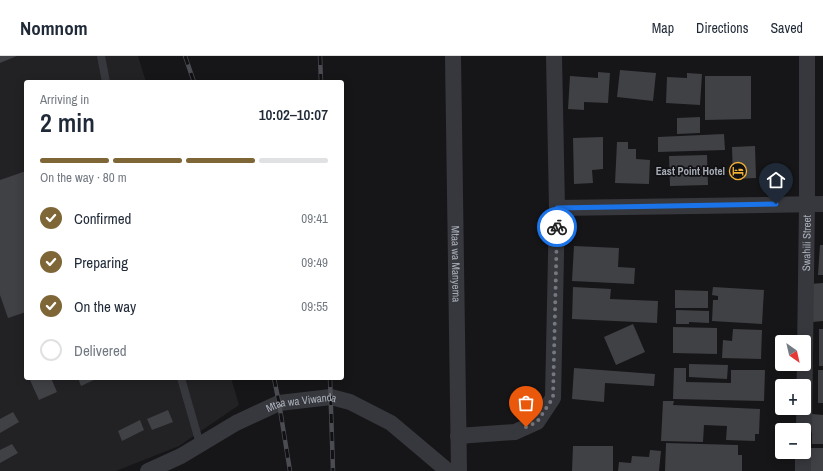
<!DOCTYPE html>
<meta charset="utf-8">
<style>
:root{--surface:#fff;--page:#f6f6f7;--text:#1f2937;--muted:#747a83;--line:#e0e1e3;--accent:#7e6636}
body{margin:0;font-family:"Archivo Narrow",sans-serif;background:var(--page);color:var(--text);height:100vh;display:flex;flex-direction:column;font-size:15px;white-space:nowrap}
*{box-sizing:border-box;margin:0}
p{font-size:13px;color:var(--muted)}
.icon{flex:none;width:22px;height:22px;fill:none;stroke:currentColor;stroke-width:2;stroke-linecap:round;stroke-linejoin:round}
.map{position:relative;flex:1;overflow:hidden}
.panel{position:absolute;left:24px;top:24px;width:320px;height:300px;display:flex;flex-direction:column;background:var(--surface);border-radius:4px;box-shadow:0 2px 10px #0003}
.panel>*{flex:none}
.needle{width:26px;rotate:146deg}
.tools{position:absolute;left:775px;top:279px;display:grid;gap:8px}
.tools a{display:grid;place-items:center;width:36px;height:36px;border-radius:4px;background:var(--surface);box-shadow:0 2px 10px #0003;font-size:20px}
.pin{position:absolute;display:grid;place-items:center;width:34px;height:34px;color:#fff;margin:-41px -17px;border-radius:50% 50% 50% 0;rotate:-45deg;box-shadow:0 0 4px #0007}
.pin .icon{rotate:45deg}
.courier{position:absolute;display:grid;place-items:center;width:40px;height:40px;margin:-20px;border:3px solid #1a73e8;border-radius:50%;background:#fff;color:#222;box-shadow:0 1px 5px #0007}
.summary em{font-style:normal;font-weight:600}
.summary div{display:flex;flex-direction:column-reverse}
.summary{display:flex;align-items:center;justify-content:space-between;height:68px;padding:0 16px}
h1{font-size:26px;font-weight:600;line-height:30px}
.bar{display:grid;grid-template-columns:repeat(4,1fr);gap:6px 4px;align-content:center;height:48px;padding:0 16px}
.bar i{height:5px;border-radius:3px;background:var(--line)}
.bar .selected{background:var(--accent)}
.bar p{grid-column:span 4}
ol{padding:0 16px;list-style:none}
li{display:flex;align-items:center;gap:12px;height:44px}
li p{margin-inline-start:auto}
li .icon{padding:4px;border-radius:50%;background:var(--accent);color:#fff;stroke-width:4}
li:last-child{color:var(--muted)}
li i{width:22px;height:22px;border:2px solid var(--line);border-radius:50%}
header{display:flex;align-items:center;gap:24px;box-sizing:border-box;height:56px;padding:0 20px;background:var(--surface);border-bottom:1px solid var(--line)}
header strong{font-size:19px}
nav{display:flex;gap:22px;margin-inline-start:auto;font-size:14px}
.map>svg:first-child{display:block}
.built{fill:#222225}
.building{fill:#404145}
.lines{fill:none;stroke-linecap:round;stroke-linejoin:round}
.lane{stroke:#37383d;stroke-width:8}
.street{stroke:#37383d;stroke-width:16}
.rail-casing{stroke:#4a4c52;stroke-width:4.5}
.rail{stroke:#111113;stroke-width:3;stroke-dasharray:9;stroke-linecap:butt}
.done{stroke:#757880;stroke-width:4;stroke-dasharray:0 7.2}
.route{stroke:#1a73e8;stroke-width:5}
.labels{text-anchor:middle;stroke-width:3.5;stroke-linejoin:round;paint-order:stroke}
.poi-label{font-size:11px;font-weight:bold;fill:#a8adb8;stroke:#111113;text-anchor:end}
.street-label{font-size:11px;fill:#a8adb8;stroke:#111113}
</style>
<header>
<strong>Nomnom</strong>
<nav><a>Map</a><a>Directions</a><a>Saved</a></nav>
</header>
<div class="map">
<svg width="823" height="415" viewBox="0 0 823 415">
<rect width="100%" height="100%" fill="#161618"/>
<!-- built -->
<path class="built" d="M 0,0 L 138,0 L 146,26 L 26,26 L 26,322 L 231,322 L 239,349 L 179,390 L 116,415 L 0,415 Z"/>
<!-- building -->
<path class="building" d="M 0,0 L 17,0 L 0,7 Z
M 620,14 L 656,17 L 653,45 L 617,41 Z
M 598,16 L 610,17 L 608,47 L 584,46 L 584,54 L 568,53 L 570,20 L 598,22 Z
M 687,17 L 702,18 L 700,49 L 666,47 L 667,21 L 687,22 Z
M 705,20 L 751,20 L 751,63 L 705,64 Z
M 700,61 L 700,77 L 677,78 L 677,62 Z
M 724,78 L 725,94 L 658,96 L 658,81 Z
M 603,81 L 603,113 L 592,114 L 593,127 L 574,128 L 573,82 Z
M 617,86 L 628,86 L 628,93 L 636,93 L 636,103 L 650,104 L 649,128 L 615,127 Z
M 755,90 L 756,122 L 733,123 L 732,91 Z
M 707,99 L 708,129 L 670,130 L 669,100 Z
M 26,115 L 26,256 L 8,262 L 0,239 L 0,124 Z
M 820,189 L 823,189 L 823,219 L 818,219 Z
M 574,190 L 619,192 L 618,211 L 635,212 L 634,228 L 572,225 Z
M 823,227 L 823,265 L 812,266 L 810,228 Z
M 573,231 L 611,233 L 610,243 L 658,245 L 657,267 L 572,263 Z
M 713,231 L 764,234 L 762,268 L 712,265 L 713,244 L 718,244 L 718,240 L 712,239 Z
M 675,234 L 708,235 L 708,252 L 675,252 Z
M 676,254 L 709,255 L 709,267 L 689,266 L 689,268 L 676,268 Z
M 633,268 L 645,296 L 616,309 L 604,281 Z
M 673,271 L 717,272 L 717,298 L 673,297 Z
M 733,273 L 762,274 L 761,303 L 722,302 L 723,284 L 732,285 Z
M 819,273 L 823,273 L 823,310 L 819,310 Z
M 689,308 L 728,309 L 727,323 L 689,321 Z
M 574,312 L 655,318 L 654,330 L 605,327 L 604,346 L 572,343 Z
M 674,312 L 686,312 L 686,326 L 731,327 L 731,314 L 765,314 L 764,345 L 673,343 Z
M 818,314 L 823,314 L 823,347 L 818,347 Z
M 29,322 L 51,322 L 57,336 L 39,344 Z
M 78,322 L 98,322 L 81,330 Z
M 663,345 L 674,345 L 673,349 L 760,353 L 759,378 L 755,378 L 755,385 L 726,384 L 727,370 L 704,369 L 703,386 L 661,385 Z
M 168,354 L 173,366 L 152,374 L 147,363 Z
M 13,356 L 19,366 L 0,377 L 0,363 Z
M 812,358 L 823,359 L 823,388 L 812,388 Z
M 140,364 L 144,374 L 122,385 L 118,375 Z
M 666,387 L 738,389 L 738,399 L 742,399 L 742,415 L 665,415 Z
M 12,388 L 18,397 L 0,407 L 0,394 Z
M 573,390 L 613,390 L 613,415 L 572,415 Z
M 811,392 L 823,392 L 823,415 L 811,415 Z
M 650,394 L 661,395 L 659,415 L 618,415 L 619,406 L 631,407 L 632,400 L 649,401 Z"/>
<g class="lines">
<!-- lane -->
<path class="lane" d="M 101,0 L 106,26
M 181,322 L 200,388"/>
<!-- street -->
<g class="street">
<path id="s1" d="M 453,0 L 459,415"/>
<path d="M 557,152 L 823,148"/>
<path id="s2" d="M 804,374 L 807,148 L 807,0"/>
<path d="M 458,380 L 515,376 L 537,366 L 553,342 L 557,152 L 554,0"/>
<path id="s3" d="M 148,415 L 181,400 L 236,367 L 279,347 L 331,341 L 350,346 L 391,367 L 448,415"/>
<path d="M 803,415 L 803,396"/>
</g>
<!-- rail casing -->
<g class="rail-casing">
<path id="rail" d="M 185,0 L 194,26
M 320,0 L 321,26
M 274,322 L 279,347 L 290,415
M 330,322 L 333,415"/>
</g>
<!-- rail -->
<use href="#rail" class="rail"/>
</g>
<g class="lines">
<!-- done -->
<path class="done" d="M 526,371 L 537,366 L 553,342 L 557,171"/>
<!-- route -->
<path class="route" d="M 557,171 L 557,152 L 776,148"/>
</g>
<!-- icons -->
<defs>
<g id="hotel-ring" transform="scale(0.9)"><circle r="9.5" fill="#111113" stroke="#f2b134" stroke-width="1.5"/><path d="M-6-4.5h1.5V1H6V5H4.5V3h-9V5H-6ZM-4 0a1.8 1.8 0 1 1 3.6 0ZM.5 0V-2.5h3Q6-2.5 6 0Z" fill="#f2b134"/></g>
</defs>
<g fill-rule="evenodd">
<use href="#hotel-ring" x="738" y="115"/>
</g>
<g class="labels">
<!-- poi labels -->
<g class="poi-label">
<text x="725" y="119">East Point Hotel</text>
</g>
<!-- street labels -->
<g class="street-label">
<text dy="4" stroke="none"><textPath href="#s2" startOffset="187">Swahili Street</textPath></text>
<text dy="4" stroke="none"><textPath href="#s1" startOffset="208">Mtaa wa Manyema</textPath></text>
<text dy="4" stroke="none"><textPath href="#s3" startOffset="170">Mtaa wa Viwanda</textPath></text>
</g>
</g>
</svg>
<div class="tools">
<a><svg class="needle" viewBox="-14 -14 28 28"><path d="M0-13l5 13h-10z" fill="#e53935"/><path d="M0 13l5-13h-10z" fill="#747a83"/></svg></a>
<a>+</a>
<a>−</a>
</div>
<div class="pin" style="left:526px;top:371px;background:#ea580c"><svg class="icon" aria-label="bag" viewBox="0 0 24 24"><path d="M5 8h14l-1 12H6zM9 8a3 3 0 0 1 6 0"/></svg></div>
<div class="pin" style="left:776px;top:148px;background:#1f2937"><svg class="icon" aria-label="home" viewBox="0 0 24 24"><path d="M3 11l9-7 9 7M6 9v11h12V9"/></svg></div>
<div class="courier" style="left:557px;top:171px"><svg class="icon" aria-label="bike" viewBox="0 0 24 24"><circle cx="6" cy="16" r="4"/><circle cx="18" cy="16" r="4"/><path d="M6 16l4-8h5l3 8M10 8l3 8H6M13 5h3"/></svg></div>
<section class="panel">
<div class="summary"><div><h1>2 min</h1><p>Arriving in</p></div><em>10:02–10:07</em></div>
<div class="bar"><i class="selected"></i><i class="selected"></i><i class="selected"></i><i></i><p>On the way · 80 m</p></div>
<ol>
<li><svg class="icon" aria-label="check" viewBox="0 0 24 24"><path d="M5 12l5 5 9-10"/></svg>Confirmed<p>09:41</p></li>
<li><svg class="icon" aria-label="check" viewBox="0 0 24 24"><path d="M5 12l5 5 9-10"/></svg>Preparing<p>09:49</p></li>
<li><svg class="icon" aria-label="check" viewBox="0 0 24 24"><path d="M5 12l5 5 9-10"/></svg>On the way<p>09:55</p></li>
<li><i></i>Delivered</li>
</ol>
</section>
</div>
